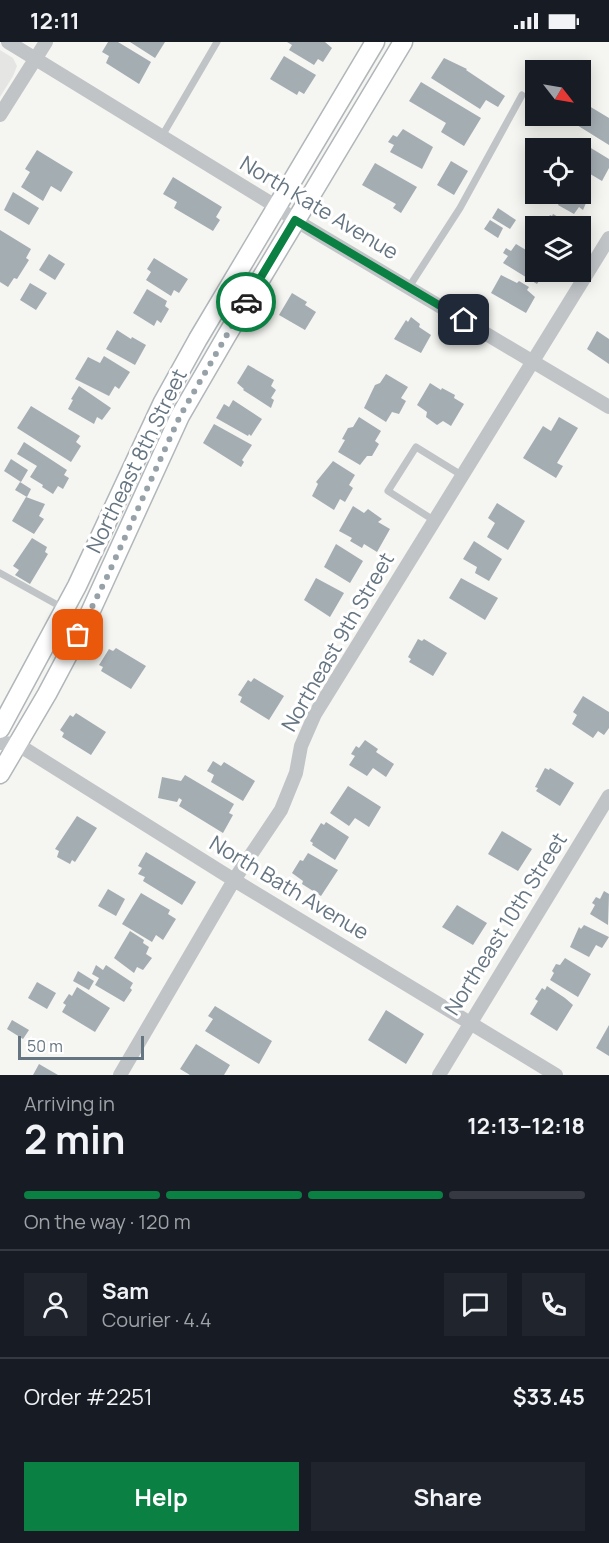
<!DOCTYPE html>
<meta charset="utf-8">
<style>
:root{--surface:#171b24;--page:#20242c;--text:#f1f3f6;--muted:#9ea1a6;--line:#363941;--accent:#0b8043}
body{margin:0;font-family:Manrope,sans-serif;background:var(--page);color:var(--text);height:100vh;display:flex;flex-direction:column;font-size:22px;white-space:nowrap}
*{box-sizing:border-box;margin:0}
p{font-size:20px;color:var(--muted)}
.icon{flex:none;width:33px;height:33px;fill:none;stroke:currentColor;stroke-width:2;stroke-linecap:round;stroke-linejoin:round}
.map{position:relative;height:1033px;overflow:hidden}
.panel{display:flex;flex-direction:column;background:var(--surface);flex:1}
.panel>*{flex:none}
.needle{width:39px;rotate:121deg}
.tools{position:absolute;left:525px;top:18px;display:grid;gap:12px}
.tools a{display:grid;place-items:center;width:66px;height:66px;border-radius:0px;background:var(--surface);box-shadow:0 3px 15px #0003;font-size:30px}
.scale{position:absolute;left:18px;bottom:15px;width:126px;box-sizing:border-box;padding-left:6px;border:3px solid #657581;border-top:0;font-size:16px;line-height:21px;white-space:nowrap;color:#657581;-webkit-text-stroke:4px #fff;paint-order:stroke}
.pin{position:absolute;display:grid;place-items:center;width:51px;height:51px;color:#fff;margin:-26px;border-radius:12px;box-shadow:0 3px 9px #0006}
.courier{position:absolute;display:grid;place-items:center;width:60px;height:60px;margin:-30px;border:4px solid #0b8043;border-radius:50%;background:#fff;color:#222;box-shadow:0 2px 8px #0007}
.overview em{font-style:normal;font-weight:700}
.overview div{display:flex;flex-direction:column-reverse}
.overview{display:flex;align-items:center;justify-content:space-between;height:102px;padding:0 24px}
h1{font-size:39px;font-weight:700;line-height:45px}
.bar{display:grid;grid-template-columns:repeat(4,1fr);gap:9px 6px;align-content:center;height:72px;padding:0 24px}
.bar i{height:8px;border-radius:4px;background:var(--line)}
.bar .active{background:var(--accent)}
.bar p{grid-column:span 4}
.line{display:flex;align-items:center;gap:15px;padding:0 24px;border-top:2px solid var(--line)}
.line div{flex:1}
.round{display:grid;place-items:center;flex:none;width:63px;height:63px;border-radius:0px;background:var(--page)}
.cta{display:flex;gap:12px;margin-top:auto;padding:12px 24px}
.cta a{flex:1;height:69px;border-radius:0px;background:var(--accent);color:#fff;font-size:24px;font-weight:700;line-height:69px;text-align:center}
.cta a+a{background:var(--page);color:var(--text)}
.status{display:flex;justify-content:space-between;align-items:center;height:42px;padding:0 30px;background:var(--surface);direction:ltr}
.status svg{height:16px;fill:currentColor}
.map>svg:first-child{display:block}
.built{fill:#e5e6e4}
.building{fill:#a4adb2}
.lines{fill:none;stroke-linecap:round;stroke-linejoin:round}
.secondary-casing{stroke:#b0b6ba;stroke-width:21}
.lane{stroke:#c0c4c7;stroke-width:7}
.street{stroke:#c0c4c7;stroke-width:14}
.secondary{stroke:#fff;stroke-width:18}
.done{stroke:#97a2a8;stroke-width:6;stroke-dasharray:0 10.8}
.route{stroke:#0b8043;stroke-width:8}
.labels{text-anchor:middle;stroke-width:6;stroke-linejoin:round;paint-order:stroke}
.street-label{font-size:21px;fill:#657581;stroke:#fff}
</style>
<div class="status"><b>12:11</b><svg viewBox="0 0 49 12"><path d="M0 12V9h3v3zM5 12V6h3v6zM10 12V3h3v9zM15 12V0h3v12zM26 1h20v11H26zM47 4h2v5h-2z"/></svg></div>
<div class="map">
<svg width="609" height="1033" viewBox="0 0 609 1033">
<rect width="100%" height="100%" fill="#f5f5f1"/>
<!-- built -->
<path class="built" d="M 0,8 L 13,16 L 17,24 L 13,34 L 0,55 Z"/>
<!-- building -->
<path class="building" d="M 108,0 L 118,0 L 151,20 L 139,42 L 106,21 L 109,14 L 102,10 Z
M 130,0 L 165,0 L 155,16 Z
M 287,0 L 325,0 L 332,6 L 323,20 L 318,17 L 314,23 L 289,8 L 292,3 Z
M 284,14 L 316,33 L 304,52 L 299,49 L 297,53 L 270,37 Z
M 444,16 L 467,27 L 466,28 L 505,54 L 498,65 L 486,58 L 480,67 L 431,36 Z
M 421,40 L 481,76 L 464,104 L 441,90 L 446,81 L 409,59 Z
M 584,61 L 609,76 L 609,103 L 572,80 L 576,74 L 580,74 L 580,67 Z
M 403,87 L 433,105 L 422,127 L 390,110 L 394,103 L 388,100 L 393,93 L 397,95 Z
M 576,97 L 609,117 L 609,126 L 602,139 L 580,126 L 580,106 L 570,106 Z
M 37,108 L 73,130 L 61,150 L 51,144 L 43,159 L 21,145 L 30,130 L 25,127 Z
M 451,119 L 468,129 L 454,153 L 437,143 Z
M 375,121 L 417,145 L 401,171 L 393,166 L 396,162 L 362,143 Z
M 173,135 L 222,165 L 216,175 L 220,178 L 213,189 L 174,166 L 177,160 L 163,152 Z
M 580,145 L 588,150 L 583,159 L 586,161 L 583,168 L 579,165 L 574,172 L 558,163 L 564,152 L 580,152 Z
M 13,150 L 39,166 L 29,183 L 4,168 Z
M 498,166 L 516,178 L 510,187 L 492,176 Z
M 553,172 L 569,181 L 567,184 L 543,184 L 550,173 L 552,174 Z
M 490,178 L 503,186 L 498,196 L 484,187 Z
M 0,188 L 31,207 L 26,216 L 29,218 L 17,237 L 14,236 L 8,245 L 0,240 Z
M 516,202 L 536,214 L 536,230 L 545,230 L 537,242 L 503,221 L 508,214 L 503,211 L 506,206 L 511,209 Z
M 49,212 L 65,222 L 55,238 L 39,228 Z
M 154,216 L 188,237 L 179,251 L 174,248 L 171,254 L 146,238 L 151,230 L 147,227 Z
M 501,233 L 517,241 L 519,239 L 529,245 L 527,248 L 535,255 L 526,271 L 491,251 Z
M 30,241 L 47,251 L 36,268 L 20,258 Z
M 147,247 L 167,259 L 165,264 L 169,267 L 161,281 L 157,278 L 154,284 L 133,271 Z
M 292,251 L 307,260 L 305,263 L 316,270 L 305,288 L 279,273 Z
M 411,275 L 420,282 L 419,285 L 431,293 L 421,311 L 394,297 L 406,278 L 408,280 Z
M 117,288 L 131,297 L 132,295 L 146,303 L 135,323 L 106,307 Z
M 597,289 L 609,297 L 609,322 L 587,307 Z
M 104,314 L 130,330 L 119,347 L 115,344 L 109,354 L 75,337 L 88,315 L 100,321 Z
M 248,323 L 274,338 L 271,344 L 276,348 L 271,356 L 274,358 L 271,366 L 243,348 L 244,347 L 237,341 Z
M 386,332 L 408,345 L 401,356 L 406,359 L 399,372 L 392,370 L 386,380 L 364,366 L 375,343 L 380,341 Z
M 430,341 L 441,348 L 442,346 L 455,353 L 454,356 L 464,362 L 451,384 L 443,379 L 437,383 L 426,375 L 427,370 L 417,363 Z
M 79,344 L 111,366 L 102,378 L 97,375 L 94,382 L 68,367 L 73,358 L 71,357 Z
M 233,358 L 262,377 L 251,394 L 249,392 L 248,394 L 216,376 L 224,362 L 229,365 Z
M 31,364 L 80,394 L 76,400 L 81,404 L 71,420 L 17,386 Z
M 359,375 L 381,389 L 375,399 L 379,402 L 372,414 L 367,414 L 360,423 L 338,410 L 345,398 L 342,397 L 348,386 L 353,385 Z
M 559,375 L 578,386 L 557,421 L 563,424 L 556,436 L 523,416 L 543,384 L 551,389 Z
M 214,382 L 252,403 L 242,418 L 244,420 L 241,425 L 203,401 Z
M 24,400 L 67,428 L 64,433 L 69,436 L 63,447 L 58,444 L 53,452 L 42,445 L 43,443 L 30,435 L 37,424 L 17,412 Z
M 11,417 L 28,428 L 21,440 L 4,429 Z
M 333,419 L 355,433 L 349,443 L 353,446 L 345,460 L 340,457 L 334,468 L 312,454 L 318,442 L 316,440 Z
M 20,440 L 31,447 L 27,455 L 15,448 Z
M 26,455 L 45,462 L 39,474 L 44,477 L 34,492 L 12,479 Z
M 497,461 L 525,479 L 508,508 L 487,495 L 495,481 L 488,476 Z
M 353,464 L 364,471 L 368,467 L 382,477 L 378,480 L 390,487 L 377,510 L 364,502 L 362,506 L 350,499 L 352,496 L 339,489 Z
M 32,496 L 47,505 L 45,510 L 48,512 L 30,542 L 15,533 L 19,528 L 13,524 Z
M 474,499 L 502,517 L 489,539 L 475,531 L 477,525 L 463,517 Z
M 336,502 L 363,519 L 350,541 L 324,525 Z
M 316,536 L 344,551 L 330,575 L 304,558 Z
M 461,536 L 498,556 L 485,578 L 449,556 Z
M 418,597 L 422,599 L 424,597 L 447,611 L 433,634 L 409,620 L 411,617 L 408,615 Z
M 116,606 L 146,624 L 131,647 L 101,629 L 103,625 L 99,623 L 109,607 L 113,609 Z
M 254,636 L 284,654 L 269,678 L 240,660 L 242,655 L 238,653 L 248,638 L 251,640 Z
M 583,654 L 609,670 L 609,686 L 604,693 L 598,689 L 593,696 L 572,682 L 577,673 L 573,670 Z
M 76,671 L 106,690 L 91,713 L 62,695 L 64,691 L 60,688 L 70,673 L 73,675 Z
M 365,698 L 378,707 L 376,710 L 394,722 L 386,735 L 373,726 L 367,734 L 349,723 L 355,714 L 351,712 L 356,704 L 359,706 Z
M 213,719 L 221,724 L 224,720 L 255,739 L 243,759 L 211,740 L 214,733 L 207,729 Z
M 545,726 L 549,728 L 550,726 L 574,741 L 560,764 L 536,749 L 538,746 L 535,745 Z
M 185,733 L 234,762 L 229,771 L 233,773 L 223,791 L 179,764 L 182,758 L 179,756 L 177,760 L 158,756 L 162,735 L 181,739 Z
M 348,744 L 381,765 L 369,785 L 355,776 L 349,784 L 330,771 Z
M 77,774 L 97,786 L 75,820 L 72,818 L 70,822 L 57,815 L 59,809 L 55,807 Z
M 326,780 L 349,795 L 335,818 L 312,803 L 313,801 L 310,799 L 321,781 L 324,783 Z
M 502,789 L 532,807 L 518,829 L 488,812 Z
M 146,810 L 196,840 L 182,863 L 143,839 L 145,835 L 138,832 L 142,826 L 138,824 Z
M 308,811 L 338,828 L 321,854 L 302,842 L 303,839 L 292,831 L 300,818 L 303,819 Z
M 108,847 L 125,857 L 116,874 L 98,864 Z
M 604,849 L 609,852 L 608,883 L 590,872 L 595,863 L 592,861 L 596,855 L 600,857 Z
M 141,851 L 170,868 L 168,872 L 176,877 L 163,898 L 156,893 L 152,900 L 122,882 Z
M 457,863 L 487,881 L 473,903 L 442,885 Z
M 584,883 L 609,895 L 602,906 L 596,903 L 589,915 L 570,905 L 579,885 L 581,887 Z
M 130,889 L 144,898 L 143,901 L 149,905 L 146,912 L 152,916 L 143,928 L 137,925 L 134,931 L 114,916 Z
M 565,916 L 591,932 L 578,955 L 550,938 L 554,931 L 552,929 L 556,922 L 560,923 Z
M 96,923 L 103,928 L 106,923 L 133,941 L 130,946 L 132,948 L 124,960 L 95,943 L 99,936 L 92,932 Z
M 78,929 L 94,939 L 89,948 L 73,939 Z
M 37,940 L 56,951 L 47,967 L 28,956 Z
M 547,944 L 565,956 L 573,963 L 557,989 L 530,972 L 538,959 L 535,957 L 542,946 L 545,948 Z
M 77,945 L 110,966 L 95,990 L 62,970 L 66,963 L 63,961 L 69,952 L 72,954 Z
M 215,964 L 272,999 L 259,1022 L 205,989 L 213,977 L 208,974 Z
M 386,968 L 424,992 L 406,1022 L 368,998 Z
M 12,978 L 29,988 L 23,997 L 7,987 Z
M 609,983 L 609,1014 L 596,1006 Z
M 196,1002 L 230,1023 L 224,1033 L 190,1033 L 180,1027 Z
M 39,1022 L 58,1033 L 33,1033 Z"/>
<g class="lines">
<!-- secondary casing -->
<g class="secondary-casing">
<path id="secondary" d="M 0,687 L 77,544 L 163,360 L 198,297 L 375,0
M 0,732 L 47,652 L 88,575 L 180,374 L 227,293 L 403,0"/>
</g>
<!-- lane -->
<path class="lane" d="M 162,94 L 217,0
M 409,245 L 460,166 L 522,53
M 435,479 L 388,449 L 416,405 L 463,434
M 0,531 L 63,566"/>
<!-- street -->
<path class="street" d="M 8,0 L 277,165 L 295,178 L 609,365
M 0,73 L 46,0
M 0,701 L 17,702 L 234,838 L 556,1033
M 120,1033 L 234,838 L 281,768 L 296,731 L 301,704 L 315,672 L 609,196
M 439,1033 L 609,754"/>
<!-- secondary -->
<use href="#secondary" class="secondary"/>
</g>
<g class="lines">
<!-- done -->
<path class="done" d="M 78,593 L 107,535 L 180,374 L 246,260"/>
<!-- route -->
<path class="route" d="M 246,260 L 295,178 L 464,278"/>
</g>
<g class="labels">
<!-- street labels -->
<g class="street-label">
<text transform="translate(319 166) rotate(31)" y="7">North Kate Avenue</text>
<text transform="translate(137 419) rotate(-64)" y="7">Northeast 8th Street</text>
<text transform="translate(338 600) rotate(-60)" y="7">Northeast 9th Street</text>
<text transform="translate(289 846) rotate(31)" y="7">North Bath Avenue</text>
<text transform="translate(506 882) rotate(-58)" y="7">Northeast 10th Street</text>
</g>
</g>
</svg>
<div class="tools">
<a><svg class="needle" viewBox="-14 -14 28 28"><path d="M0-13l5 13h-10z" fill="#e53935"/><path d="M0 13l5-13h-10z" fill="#9ea1a6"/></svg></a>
<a><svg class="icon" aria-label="locate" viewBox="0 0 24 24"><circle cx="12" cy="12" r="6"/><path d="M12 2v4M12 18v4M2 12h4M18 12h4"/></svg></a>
<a><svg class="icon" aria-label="layers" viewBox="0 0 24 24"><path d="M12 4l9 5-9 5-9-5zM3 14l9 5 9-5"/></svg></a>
</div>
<div class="scale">50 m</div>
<div class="pin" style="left:78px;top:593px;background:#ea580c"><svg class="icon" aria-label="bag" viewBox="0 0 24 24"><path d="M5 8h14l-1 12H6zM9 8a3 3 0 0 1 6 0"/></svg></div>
<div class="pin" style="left:464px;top:278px;background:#1f2937"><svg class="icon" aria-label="home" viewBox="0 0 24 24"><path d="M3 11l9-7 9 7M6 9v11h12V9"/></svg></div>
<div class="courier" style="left:246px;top:260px"><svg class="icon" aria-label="car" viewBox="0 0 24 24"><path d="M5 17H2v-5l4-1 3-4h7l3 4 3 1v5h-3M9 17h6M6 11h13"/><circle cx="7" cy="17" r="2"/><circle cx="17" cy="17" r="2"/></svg></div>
</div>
<section class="panel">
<div class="overview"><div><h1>2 min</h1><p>Arriving in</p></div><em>12:13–12:18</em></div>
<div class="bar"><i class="active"></i><i class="active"></i><i class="active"></i><i></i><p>On the way · 120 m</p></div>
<div class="line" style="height:108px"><a class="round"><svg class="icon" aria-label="person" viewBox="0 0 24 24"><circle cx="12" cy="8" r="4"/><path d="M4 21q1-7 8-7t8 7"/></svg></a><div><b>Sam</b><p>Courier · 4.4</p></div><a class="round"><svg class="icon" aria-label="chat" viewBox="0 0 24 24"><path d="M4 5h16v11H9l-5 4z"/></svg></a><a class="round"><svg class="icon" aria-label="phone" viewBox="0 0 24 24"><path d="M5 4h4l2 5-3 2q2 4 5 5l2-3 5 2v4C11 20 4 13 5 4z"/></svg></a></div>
<div class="line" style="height:78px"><div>Order #2251</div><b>$33.45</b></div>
<div class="cta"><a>Help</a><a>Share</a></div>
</section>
